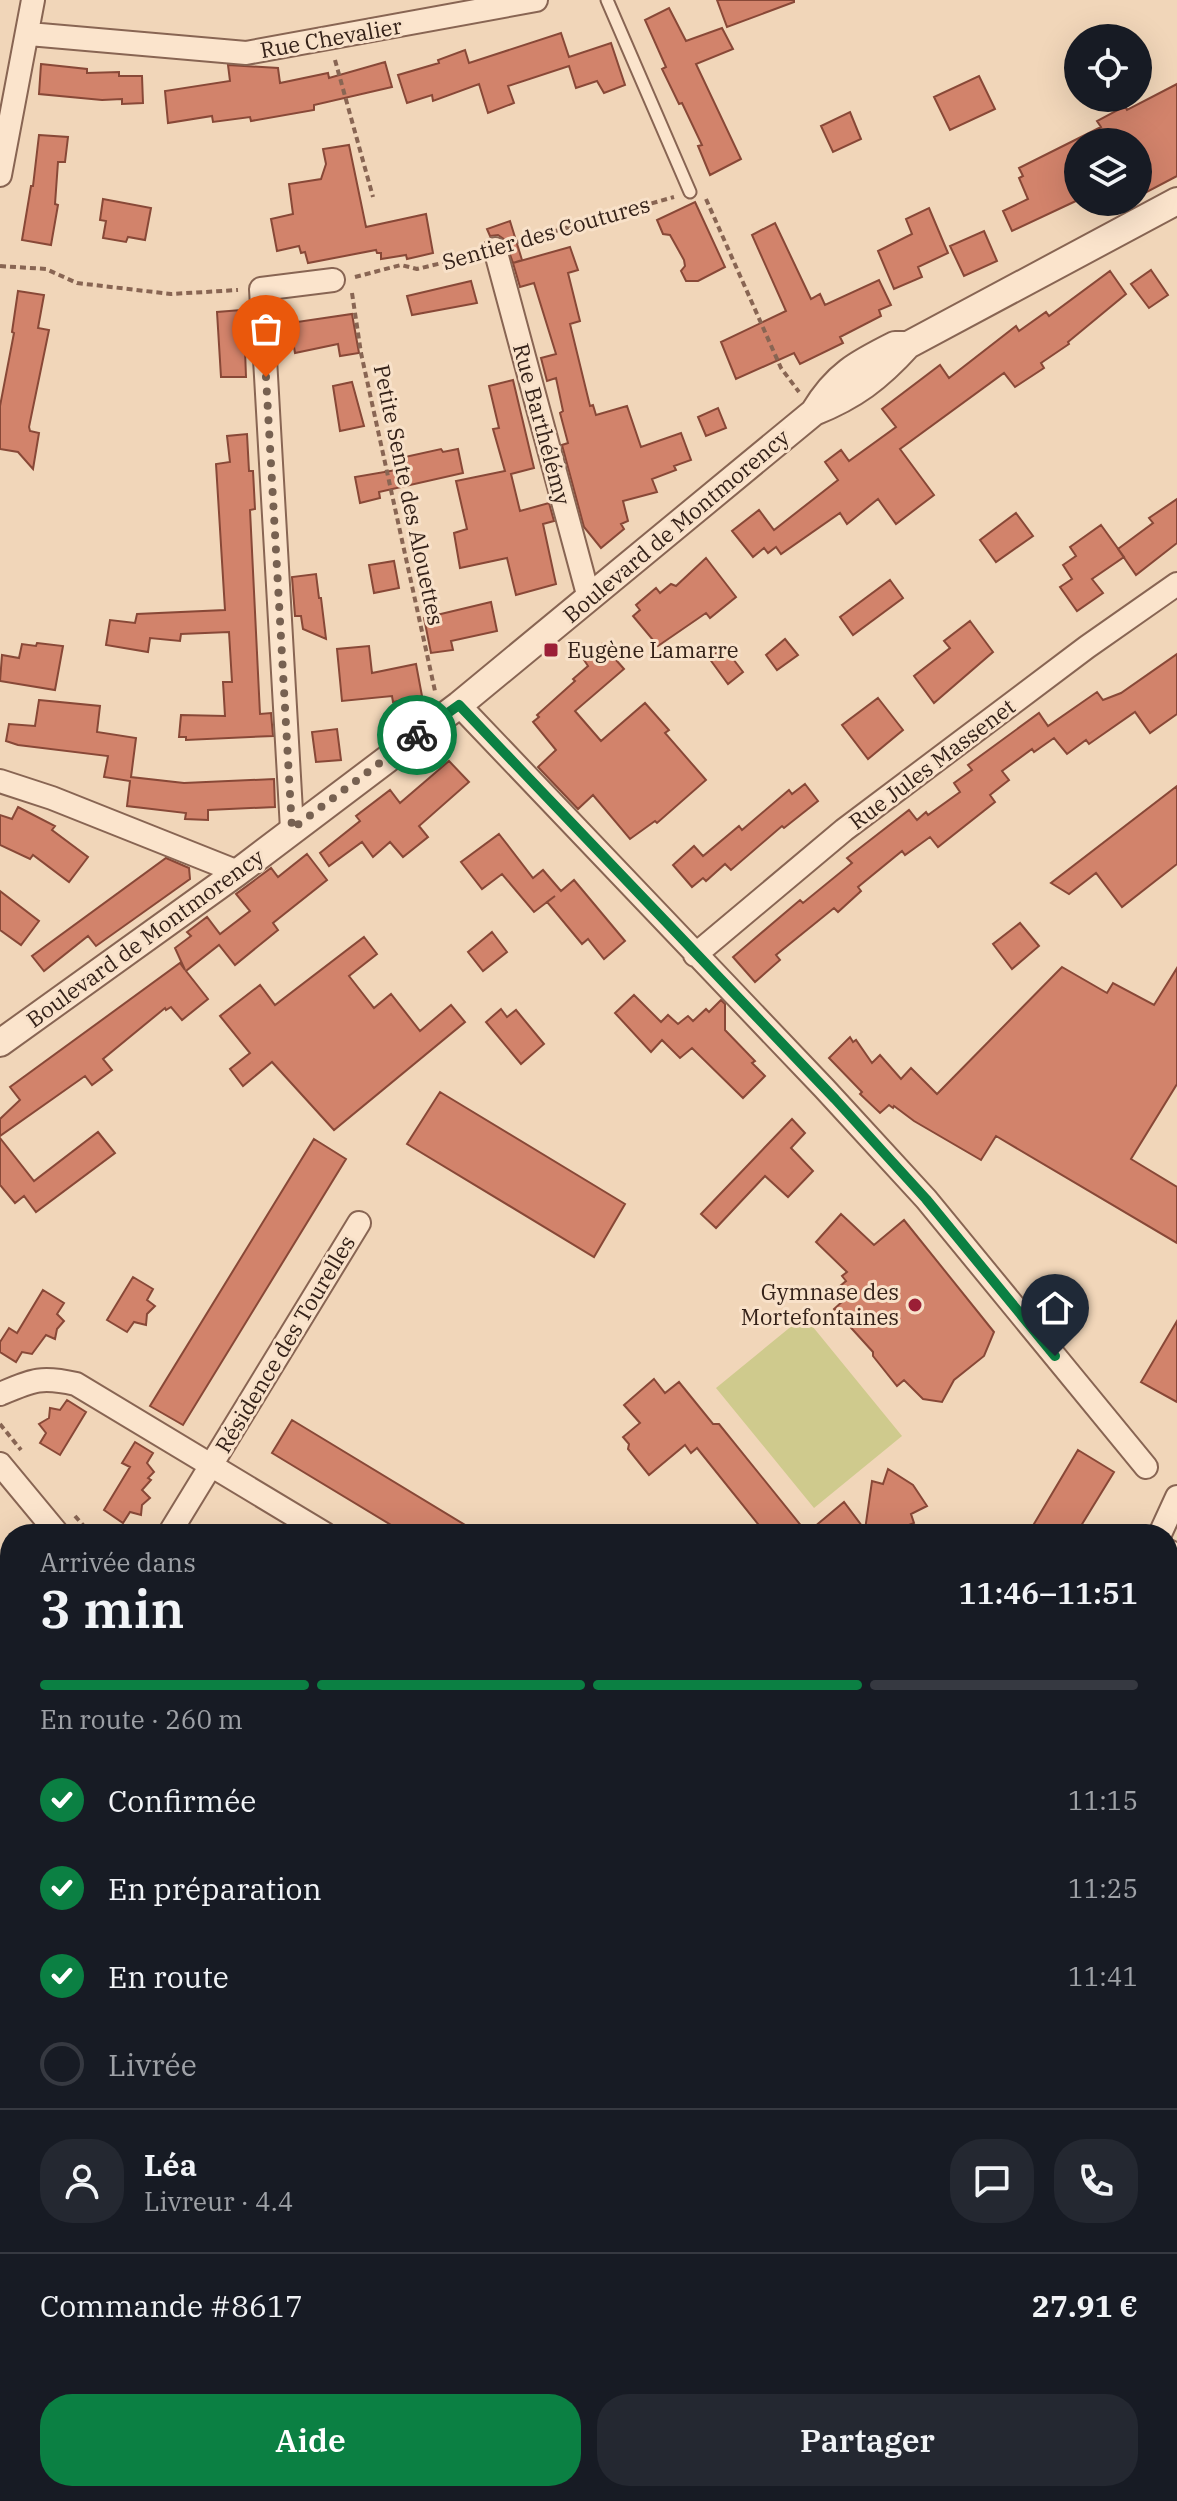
<!DOCTYPE html>
<html lang="fr">
<meta charset="utf-8">
<style>
:root{--surface:#171b24;--page:#242831;--text:#f1f3f6;--muted:#9ea1a6;--line:#363941;--accent:#0b8043}
body{margin:0;font-family:"IBM Plex Serif",serif;background:var(--page);color:var(--text);height:100vh;display:flex;flex-direction:column;font-size:30px;white-space:nowrap}
*{box-sizing:border-box;margin:0}
p{font-size:26px;color:var(--muted)}
.icon{flex:none;width:44px;height:44px;fill:none;stroke:currentColor;stroke-width:2;stroke-linecap:round;stroke-linejoin:round}
.map{position:relative;flex:1;overflow:hidden}
.panel{position:absolute;left:0px;top:1524px;width:1178px;height:978px;display:flex;flex-direction:column;background:var(--surface);border-radius:32px 32px 0 0;box-shadow:0 8px 32px #0002}
.panel>*{flex:none}
.tools{position:absolute;left:1064px;top:24px;display:grid;gap:16px}
.tools a{display:grid;place-items:center;width:88px;height:88px;border-radius:50%;background:var(--surface);box-shadow:0 8px 32px #0002;font-size:40px}
.pin{position:absolute;display:grid;place-items:center;width:68px;height:68px;color:#fff;margin:-82px -34px;border-radius:50% 50% 50% 0;rotate:-45deg;box-shadow:0 0 8px #0007}
.pin .icon{rotate:45deg}
.courier{position:absolute;display:grid;place-items:center;width:80px;height:80px;margin:-40px;border:6px solid #0b8043;border-radius:50%;background:#fff;color:#222;box-shadow:0 2px 10px #0007}
.head em{font-style:normal;font-weight:600}
.head div{display:flex;flex-direction:column-reverse}
.head{display:flex;align-items:center;justify-content:space-between;height:136px;padding:0 40px}
h1{font-size:52px;font-weight:600;line-height:60px}
.bar{display:grid;grid-template-columns:repeat(4,1fr);gap:12px 8px;align-content:center;height:96px;padding:0 40px}
.bar i{height:10px;border-radius:6px;background:var(--line)}
.bar .selected{background:var(--accent)}
.bar p{grid-column:span 4}
.line{display:flex;align-items:center;gap:20px;padding:0 40px;border-top:2px solid var(--line)}
.line div{flex:1}
.round{display:grid;place-items:center;flex:none;width:84px;height:84px;border-radius:32px;background:var(--page)}
ol{padding:0 40px;list-style:none}
li{display:flex;align-items:center;gap:24px;height:88px}
li p{margin-inline-start:auto}
li .icon{padding:8px;border-radius:50%;background:var(--accent);color:#fff;stroke-width:4}
li:last-child{color:var(--muted)}
li i{width:44px;height:44px;border:4px solid var(--line);border-radius:50%}
.action{display:flex;gap:16px;margin-top:auto;padding:16px 40px}
.action a{flex:1;height:92px;border-radius:32px;background:var(--accent);color:#fff;font-size:32px;font-weight:600;line-height:92px;text-align:center}
.action a+a{background:var(--page);color:var(--text)}
.map>svg:first-child{display:block}
.green{fill:#cfca8d}
.building{fill:#d2836b;stroke:#884837;stroke-width:2}
.lines{fill:none;stroke-linecap:round;stroke-linejoin:round}
.service-casing{stroke:#886553;stroke-width:15}
.minor-casing{stroke:#886553;stroke-width:26}
.tertiary-casing{stroke:#886553;stroke-width:30}
.path{stroke:#886553;stroke-width:4;stroke-dasharray:6 4;stroke-linecap:butt}
.service{stroke:#fbe4cc;stroke-width:11}
.minor{stroke:#fbe4cc;stroke-width:22}
.tertiary{stroke:#fbe4cc;stroke-width:26}
.done{stroke:#776151;stroke-width:8;stroke-dasharray:0 14.4}
.route{stroke:#0b8043;stroke-width:10}
.poi-dot{fill:#9b1f36;stroke:#f8e1c9;stroke-width:3}
.labels{text-anchor:middle;stroke-width:6;stroke-linejoin:round;paint-order:stroke}
.street-label{font-size:22px;fill:#352219;stroke:#f8e1c9}
.poi-label{font-size:22px;fill:#352219;stroke:#f8e1c9;text-anchor:start}
</style>
<div class="map">
<svg width="1177" height="2501" viewBox="0 0 1177 2501">
<rect width="100%" height="100%" fill="#f1d6b9"/>
<!-- green -->
<path class="green" d="M 804,1316 L 902,1436 L 814,1508 L 716,1388 Z
M 0,2206 L 10,2206 L 10,2376 L 0,2355 Z
M 66,2492 L 346,2492 L 345,2501 L 70,2501 Z"/>
<!-- building -->
<path class="building" d="M 717,0 L 794,0 L 794,2 L 727,27 Z
M 669,8 L 686,41 L 722,28 L 733,49 L 696,64 L 741,159 L 710,175 L 698,146 L 702,145 L 682,103 L 679,104 L 662,69 L 666,67 L 645,20 Z
M 561,33 L 569,57 L 611,43 L 625,85 L 604,93 L 597,81 L 576,88 L 569,66 L 508,86 L 514,103 L 488,113 L 479,84 L 433,101 L 432,95 L 407,103 L 398,75 L 439,63 L 438,60 L 465,50 L 469,63 Z
M 385,62 L 392,87 L 314,105 L 314,110 L 251,121 L 250,117 L 213,122 L 212,116 L 168,123 L 165,91 L 230,81 L 228,65 L 278,68 L 280,83 L 328,73 L 329,78 Z
M 41,64 L 87,69 L 87,73 L 119,72 L 119,76 L 142,76 L 143,103 L 122,104 L 122,99 L 102,100 L 39,94 Z
M 979,76 L 995,109 L 950,130 L 934,97 Z
M 1177,84 L 1177,176 L 1145,193 L 1138,179 L 1138,142 L 1078,142 L 1078,200 L 1012,231 L 1003,211 L 1028,199 L 1019,178 L 1023,176 L 1019,168 L 1101,127 L 1097,121 L 1125,106 L 1127,110 Z
M 850,112 L 861,139 L 833,152 L 821,126 Z
M 39,135 L 68,137 L 65,162 L 58,162 L 55,204 L 58,205 L 51,245 L 22,240 L 31,186 L 33,186 Z
M 349,145 L 366,227 L 426,214 L 433,253 L 407,259 L 406,255 L 381,259 L 381,253 L 377,253 L 376,250 L 308,263 L 305,252 L 301,253 L 299,246 L 277,251 L 271,219 L 293,214 L 289,184 L 321,179 L 326,164 L 323,149 Z
M 103,199 L 151,208 L 145,240 L 128,237 L 126,242 L 103,238 L 106,221 L 100,220 Z
M 695,202 L 725,267 L 698,281 L 686,281 L 681,271 L 685,266 L 684,260 L 670,235 L 663,234 L 657,220 Z
M 929,208 L 948,253 L 918,267 L 922,277 L 894,289 L 878,251 L 912,234 L 906,219 Z
M 510,221 L 522,260 L 513,263 L 505,240 L 498,235 L 490,236 L 487,229 Z
M 775,223 L 811,299 L 820,294 L 825,305 L 879,280 L 891,305 L 879,310 L 881,316 L 840,337 L 843,343 L 800,364 L 794,353 L 736,379 L 721,342 L 786,311 L 752,235 Z
M 984,231 L 997,261 L 964,276 L 950,246 Z
M 570,247 L 578,270 L 568,273 L 580,321 L 570,324 L 590,406 L 593,405 L 596,415 L 627,406 L 641,447 L 681,433 L 691,460 L 674,466 L 676,470 L 652,479 L 657,492 L 623,501 L 628,521 L 621,524 L 624,529 L 601,548 L 584,527 L 562,445 L 568,443 L 560,413 L 563,411 L 556,378 L 547,381 L 541,358 L 556,354 L 534,283 L 520,287 L 513,263 Z
M 1151,270 L 1168,295 L 1149,308 L 1131,284 Z
M 1110,271 L 1126,294 L 1068,342 L 1069,344 L 1041,363 L 1044,368 L 1015,387 L 1004,373 L 900,449 L 934,495 L 896,524 L 878,499 L 847,524 L 840,513 L 781,554 L 776,547 L 768,553 L 764,548 L 753,557 L 732,531 L 759,510 L 774,530 L 838,480 L 825,462 L 841,450 L 849,461 L 896,427 L 882,409 L 940,365 L 949,378 L 1016,326 L 1019,331 L 1046,312 L 1049,316 Z
M 471,281 L 477,303 L 412,315 L 407,296 Z
M 18,291 L 44,295 L 38,328 L 49,330 L 29,427 L 30,431 L 39,433 L 33,469 L 18,452 L 0,449 L 0,406 L 14,333 L 12,332 Z
M 241,310 L 241,321 L 244,321 L 246,377 L 221,377 L 217,312 Z
M 352,314 L 359,353 L 340,356 L 338,344 L 295,353 L 290,323 Z
M 513,380 L 534,468 L 511,474 L 520,511 L 549,503 L 554,521 L 543,524 L 556,584 L 516,595 L 507,558 L 460,568 L 454,533 L 467,529 L 456,481 L 505,471 L 493,429 L 499,428 L 489,386 Z
M 352,382 L 364,426 L 340,431 L 333,386 Z
M 718,408 L 726,428 L 706,436 L 698,417 Z
M 247,434 L 249,471 L 253,471 L 255,509 L 250,510 L 260,714 L 271,713 L 273,736 L 186,740 L 186,737 L 179,737 L 181,715 L 225,716 L 223,682 L 232,682 L 229,632 L 181,634 L 180,641 L 150,638 L 148,652 L 106,645 L 110,620 L 135,623 L 137,614 L 225,610 L 216,464 L 230,462 L 227,436 Z
M 441,449 L 443,452 L 458,449 L 463,473 L 379,492 L 380,498 L 360,503 L 355,477 L 408,468 L 405,457 Z
M 1177,499 L 1177,543 L 1136,575 L 1118,549 L 1153,523 L 1149,518 Z
M 1016,513 L 1033,536 L 996,562 L 980,540 Z
M 1101,525 L 1124,557 L 1092,579 L 1103,593 L 1077,611 L 1060,587 L 1072,579 L 1063,565 L 1076,556 L 1070,547 Z
M 706,558 L 736,597 L 710,618 L 706,613 L 658,646 L 633,616 L 640,610 L 636,605 L 656,588 L 660,593 L 671,584 L 676,586 Z
M 394,561 L 399,588 L 374,593 L 369,565 Z
M 316,574 L 319,598 L 321,598 L 326,639 L 303,629 L 301,616 L 295,616 L 292,577 Z
M 890,580 L 903,598 L 853,635 L 840,617 Z
M 491,602 L 497,631 L 451,641 L 453,650 L 431,653 L 424,618 Z
M 970,621 L 993,652 L 934,703 L 914,676 L 950,648 L 944,641 Z
M 785,639 L 798,655 L 777,670 L 766,655 Z
M 37,643 L 63,646 L 55,690 L 0,681 L 2,655 L 19,658 L 22,644 L 36,646 Z
M 602,644 L 624,669 L 575,711 L 601,741 L 645,703 L 669,730 L 665,733 L 706,780 L 657,823 L 655,821 L 630,839 L 593,795 L 578,809 L 538,767 L 556,750 L 533,722 L 539,717 L 537,715 L 575,681 L 573,679 L 588,666 L 584,660 Z
M 369,646 L 372,673 L 416,664 L 422,696 L 393,702 L 392,696 L 342,701 L 337,649 Z
M 724,647 L 743,672 L 728,684 L 709,658 Z
M 1177,654 L 1177,714 L 1150,733 L 1135,712 L 1089,744 L 1086,740 L 1067,754 L 1054,738 L 1034,752 L 1032,749 L 1002,771 L 1009,780 L 990,795 L 995,802 L 938,847 L 930,837 L 905,855 L 902,851 L 858,887 L 861,891 L 838,912 L 834,908 L 776,955 L 780,960 L 755,982 L 733,957 L 800,900 L 803,903 L 852,863 L 847,858 L 909,810 L 917,820 L 926,812 L 928,815 L 960,792 L 954,783 L 972,770 L 968,765 L 1039,713 L 1048,726 L 1097,692 L 1103,700 L 1121,693 Z
M 878,698 L 903,730 L 868,759 L 842,725 Z
M 39,700 L 100,706 L 97,732 L 136,738 L 131,777 L 184,783 L 274,779 L 275,807 L 208,810 L 208,820 L 185,819 L 186,813 L 127,806 L 130,781 L 104,777 L 108,756 L 18,745 L 6,741 L 9,724 L 35,726 Z
M 337,729 L 341,760 L 316,762 L 312,732 Z
M 449,761 L 469,782 L 419,826 L 428,837 L 403,857 L 390,842 L 373,857 L 362,842 L 329,866 L 320,853 L 360,821 L 356,816 L 390,790 L 400,803 Z
M 805,784 L 818,801 L 784,828 L 782,826 L 731,870 L 725,864 L 706,881 L 703,878 L 692,887 L 673,865 L 694,846 L 703,856 L 739,826 L 742,830 L 789,790 L 792,794 Z
M 1177,786 L 1177,864 L 1122,907 L 1096,873 L 1069,894 L 1051,883 Z
M 18,807 L 55,826 L 52,830 L 88,857 L 69,882 L 33,855 L 30,859 L 0,845 L 0,815 L 12,819 Z
M 499,834 L 533,878 L 543,870 L 561,891 L 574,880 L 625,941 L 604,959 L 588,939 L 582,944 L 547,902 L 555,896 L 534,912 L 502,874 L 482,889 L 461,862 Z
M 307,854 L 327,880 L 273,923 L 278,930 L 235,965 L 219,945 L 186,971 L 208,999 L 182,1020 L 171,1007 L 166,1010 L 165,1008 L 103,1059 L 112,1070 L 92,1085 L 85,1076 L 0,1136 L 0,1119 L 20,1100 L 10,1087 L 180,963 L 185,970 L 175,948 L 191,936 L 187,932 L 207,917 L 220,934 L 250,911 L 236,894 L 271,868 L 278,877 Z
M 166,858 L 189,868 L 190,879 L 96,946 L 88,936 L 44,971 L 32,956 Z
M 0,891 L 39,921 L 21,945 L 0,930 Z
M 1020,923 L 1039,946 L 1012,969 L 993,944 Z
M 492,932 L 507,952 L 483,971 L 468,952 Z
M 364,937 L 377,954 L 349,976 L 374,1008 L 391,994 L 420,1031 L 451,1005 L 465,1022 L 334,1130 L 272,1062 L 243,1086 L 230,1069 L 250,1053 L 220,1016 L 260,985 L 275,1005 Z
M 1062,967 L 1107,993 L 1113,983 L 1154,1005 L 1177,968 L 1177,1084 L 1131,1159 L 1177,1187 L 1177,1243 L 996,1136 L 981,1160 L 914,1121 L 894,1106 L 893,1108 L 889,1105 L 880,1113 L 860,1094 L 862,1092 L 829,1058 L 850,1037 L 853,1042 L 856,1040 L 872,1063 L 880,1055 L 901,1079 L 911,1068 L 937,1094 Z
M 634,995 L 661,1022 L 668,1015 L 678,1024 L 688,1016 L 693,1021 L 706,1009 L 709,1012 L 721,1000 L 725,1004 L 725,1030 L 755,1061 L 752,1063 L 765,1076 L 743,1098 L 692,1048 L 680,1058 L 662,1040 L 651,1052 L 615,1013 Z
M 501,1009 L 507,1017 L 516,1010 L 544,1044 L 521,1064 L 486,1022 Z
M 440,1092 L 625,1204 L 594,1257 L 407,1144 Z
M 792,1119 L 805,1133 L 791,1148 L 813,1171 L 788,1197 L 765,1176 L 716,1228 L 701,1214 Z
M 98,1132 L 115,1153 L 36,1212 L 24,1196 L 15,1203 L 0,1185 L 0,1138 L 34,1181 Z
M 314,1139 L 346,1159 L 183,1425 L 150,1406 Z
M 841,1214 L 874,1245 L 904,1220 L 994,1332 L 984,1356 L 954,1380 L 942,1402 L 923,1399 L 904,1380 L 897,1386 L 873,1356 L 873,1352 L 834,1309 L 844,1300 L 834,1291 L 846,1281 L 842,1276 L 847,1272 L 816,1242 Z
M 133,1277 L 153,1289 L 147,1300 L 155,1306 L 147,1314 L 146,1325 L 134,1322 L 127,1332 L 107,1320 Z
M 43,1290 L 64,1303 L 57,1314 L 64,1321 L 57,1329 L 55,1339 L 46,1335 L 32,1354 L 22,1352 L 16,1362 L 0,1352 L 0,1342 L 9,1328 L 17,1333 Z
M 1177,1321 L 1177,1402 L 1141,1382 Z
M 654,1379 L 665,1393 L 679,1382 L 713,1424 L 719,1424 L 807,1533 L 844,1502 L 865,1530 L 872,1481 L 883,1484 L 888,1469 L 913,1485 L 927,1506 L 911,1514 L 914,1523 L 909,1525 L 910,1534 L 766,1534 L 697,1448 L 691,1453 L 685,1445 L 649,1475 L 628,1449 L 629,1444 L 623,1437 L 640,1423 L 624,1405 Z
M 67,1400 L 86,1412 L 60,1455 L 40,1443 L 46,1433 L 39,1424 L 49,1418 L 50,1408 L 60,1410 Z
M 292,1420 L 480,1534 L 406,1534 L 272,1453 Z
M 135,1442 L 153,1453 L 147,1463 L 154,1472 L 148,1478 L 151,1480 L 142,1490 L 150,1498 L 142,1505 L 141,1515 L 130,1512 L 123,1523 L 104,1510 L 130,1467 L 122,1463 Z
M 1078,1450 L 1114,1472 L 1076,1534 L 1028,1534 Z"/>
<g class="lines">
<!-- service casing -->
<g class="service-casing">
<path id="service" d="M 607,0 L 690,192"/>
</g>
<!-- minor casing -->
<g class="minor-casing">
<path id="minor" d="M 29,34 L 246,53 L 536,0
M 0,175 L 33,0
M 495,249 L 589,598
M 459,705 L 824,1088 L 926,1199 L 1146,1467
M 0,781 L 52,798 L 238,872
M 292,829 L 261,289 L 333,280
M 695,955 L 844,830 L 1087,647 L 1177,584
M 0,1394 C 33,1380 41,1376 76,1384 L 325,1534
M 0,1464 L 58,1534
M 169,1534 L 359,1223
M 1160,1534 L 1177,1497
M 1168,1551 L 1177,1555
M 0,1705 L 10,1699
M 1168,2064 L 1177,2062
M 0,2188 L 10,2187
M 405,2492 L 409,2501
M 621,2492 L 625,2501
M 371,2501 L 372,2492
M 828,2501 L 825,2494 L 828,2492"/>
</g>
<!-- tertiary casing -->
<g class="tertiary-casing">
<path id="tertiary" d="M 814,412 C 836,375 857,364 895,345 L 903,345
M 0,1043 L 238,872 L 459,705 L 814,412 C 854,396 878,378 908,345 L 1177,201"/>
</g>
<!-- path -->
<path class="path" d="M 335,60 L 373,197
M 706,199 L 781,368 L 799,392
M 517,242 L 674,197
M 0,266 L 46,269 L 77,283 L 171,294 L 238,290
M 355,277 L 401,265 L 417,269 L 475,255
M 352,293 L 361,353 L 435,691
M 0,1424 L 21,1450
M 75,1516 L 91,1534
M 1168,1915 L 1177,1936
M 1168,2367 L 1177,2385
M 206,2494 L 207,2492"/>
<!-- service -->
<use href="#service" class="service"/>
<!-- minor -->
<use href="#minor" class="minor"/>
<!-- tertiary -->
<use href="#tertiary" class="tertiary"/>
</g>
<g class="lines">
<!-- done -->
<path class="done" d="M 266,377 L 292,829 L 417,735"/>
<!-- route -->
<path class="route" d="M 417,735 L 459,705 L 835,1099 L 926,1199 L 1055,1356"/>
</g>
<!-- markers -->
<g class="poi-dot">
<rect x="543" y="642" width="16" height="16" rx="4"/>
<circle cx="915" cy="1305" r="8"/>
</g>
<g class="labels">
<!-- street labels -->
<g class="street-label">
<text transform="translate(331 38) rotate(-10)" y="8">Rue Chevalier</text>
<text transform="translate(546 233) rotate(-16)" y="8">Sentier des Coutures</text>
<text transform="translate(542 424) rotate(75)" y="8">Rue Barthélémy</text>
<text transform="translate(409 495) rotate(78)" y="8">Petite Sente des Alouettes</text>
<text transform="translate(676 526) rotate(-40)" y="8">Boulevard de Montmorency</text>
<text transform="translate(932 764) rotate(-37)" y="8">Rue Jules Massenet</text>
<text transform="translate(145 938) rotate(-36)" y="8">Boulevard de Montmorency</text>
<text transform="translate(285 1344) rotate(-59)" y="8">Résidence des Tourelles</text>
</g>
<!-- poi labels -->
<g class="poi-label">
<text x="567" y="658">Eugène Lamarre</text>
<text x="899" y="1300" text-anchor="end">Gymnase des<tspan x="899" dy="25">Mortefontaines</tspan></text>
</g>
</g>
</svg>
<div class="tools">
<a><svg class="icon" aria-label="locate" viewBox="0 0 24 24"><circle cx="12" cy="12" r="6"/><path d="M12 2v4M12 18v4M2 12h4M18 12h4"/></svg></a>
<a><svg class="icon" aria-label="layers" viewBox="0 0 24 24"><path d="M12 4l9 5-9 5-9-5zM3 14l9 5 9-5"/></svg></a>
</div>
<div class="pin" style="left:266px;top:377px;background:#ea580c"><svg class="icon" aria-label="bag" viewBox="0 0 24 24"><path d="M5 8h14l-1 12H6zM9 8a3 3 0 0 1 6 0"/></svg></div>
<div class="pin" style="left:1055px;top:1356px;background:#1f2937"><svg class="icon" aria-label="home" viewBox="0 0 24 24"><path d="M3 11l9-7 9 7M6 9v11h12V9"/></svg></div>
<div class="courier" style="left:417px;top:735px"><svg class="icon" aria-label="bike" viewBox="0 0 24 24"><circle cx="6" cy="16" r="4"/><circle cx="18" cy="16" r="4"/><path d="M6 16l4-8h5l3 8M10 8l3 8H6M13 5h3"/></svg></div>
<section class="panel">
<div class="head"><div><h1>3 min</h1><p>Arrivée dans</p></div><em>11:46–11:51</em></div>
<div class="bar"><i class="selected"></i><i class="selected"></i><i class="selected"></i><i></i><p>En route · 260 m</p></div>
<ol>
<li><svg class="icon" aria-label="check" viewBox="0 0 24 24"><path d="M5 12l5 5 9-10"/></svg>Confirmée<p>11:15</p></li>
<li><svg class="icon" aria-label="check" viewBox="0 0 24 24"><path d="M5 12l5 5 9-10"/></svg>En préparation<p>11:25</p></li>
<li><svg class="icon" aria-label="check" viewBox="0 0 24 24"><path d="M5 12l5 5 9-10"/></svg>En route<p>11:41</p></li>
<li><i></i>Livrée</li>
</ol>
<div class="line" style="height:144px"><a class="round"><svg class="icon" aria-label="person" viewBox="0 0 24 24"><circle cx="12" cy="8" r="4"/><path d="M4 21q1-7 8-7t8 7"/></svg></a><div><b>Léa</b><p>Livreur · 4.4</p></div><a class="round"><svg class="icon" aria-label="chat" viewBox="0 0 24 24"><path d="M4 5h16v11H9l-5 4z"/></svg></a><a class="round"><svg class="icon" aria-label="phone" viewBox="0 0 24 24"><path d="M5 4h4l2 5-3 2q2 4 5 5l2-3 5 2v4C11 20 4 13 5 4z"/></svg></a></div>
<div class="line" style="height:104px"><div>Commande #8617</div><b>27.91 €</b></div>
<div class="action"><a>Aide</a><a>Partager</a></div>
</section>
</div>
